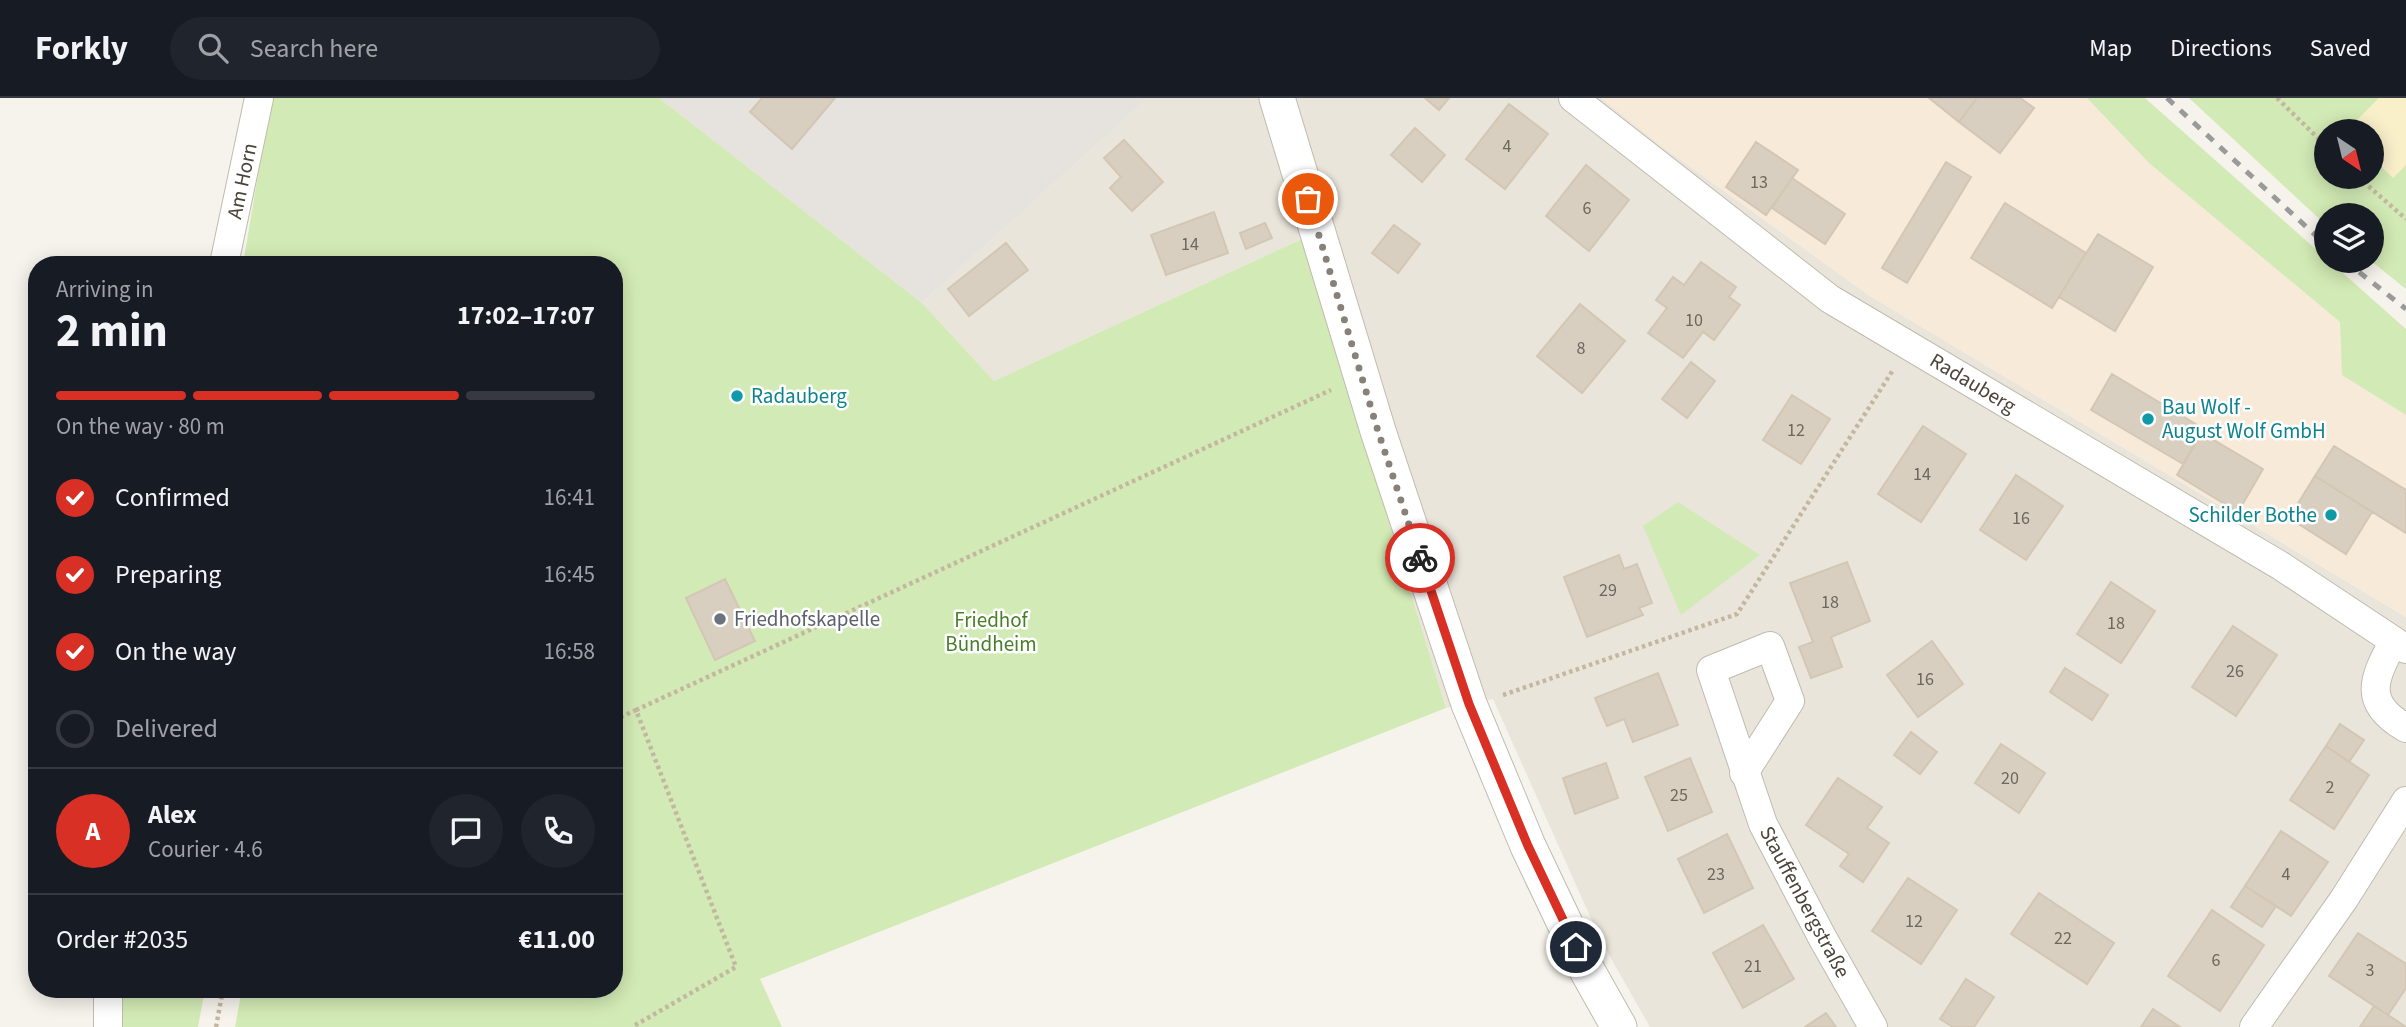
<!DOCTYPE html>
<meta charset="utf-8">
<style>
:root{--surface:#171b24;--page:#20242c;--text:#f1f3f6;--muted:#9ea1a6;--line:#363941;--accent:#d93025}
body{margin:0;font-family:"Source Sans 3",sans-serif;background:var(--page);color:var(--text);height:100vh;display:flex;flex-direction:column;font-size:26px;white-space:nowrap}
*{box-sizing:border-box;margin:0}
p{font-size:23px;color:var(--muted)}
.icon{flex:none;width:38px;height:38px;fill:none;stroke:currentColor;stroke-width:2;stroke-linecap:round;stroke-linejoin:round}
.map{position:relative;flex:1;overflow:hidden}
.drawer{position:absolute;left:28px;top:158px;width:595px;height:742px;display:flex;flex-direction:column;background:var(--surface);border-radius:28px;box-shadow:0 4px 18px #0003}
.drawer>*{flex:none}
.needle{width:46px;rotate:145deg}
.buttons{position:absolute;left:2314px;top:21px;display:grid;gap:14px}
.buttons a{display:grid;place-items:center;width:70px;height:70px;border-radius:50%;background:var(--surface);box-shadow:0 4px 18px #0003;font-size:35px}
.pin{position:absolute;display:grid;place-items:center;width:60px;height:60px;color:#fff;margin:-30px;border:4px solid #fff;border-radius:50%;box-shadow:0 2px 7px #0007}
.courier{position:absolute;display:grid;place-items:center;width:70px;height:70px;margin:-35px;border:5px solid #d93025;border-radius:50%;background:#fff;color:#222;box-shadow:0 2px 9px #0007}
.head em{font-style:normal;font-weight:700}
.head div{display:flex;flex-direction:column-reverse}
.head{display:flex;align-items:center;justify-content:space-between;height:119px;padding:0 28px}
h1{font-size:46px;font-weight:700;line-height:52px}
.bar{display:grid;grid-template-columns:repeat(4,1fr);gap:10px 7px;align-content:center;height:84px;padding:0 28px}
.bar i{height:9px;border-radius:5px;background:var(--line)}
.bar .active{background:var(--accent)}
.bar p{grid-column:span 4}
.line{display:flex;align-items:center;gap:18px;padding:0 28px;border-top:2px solid var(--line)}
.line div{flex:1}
.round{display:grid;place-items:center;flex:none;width:74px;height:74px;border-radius:37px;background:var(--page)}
ol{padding:0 28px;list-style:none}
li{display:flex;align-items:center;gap:21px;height:77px}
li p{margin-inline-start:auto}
li .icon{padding:7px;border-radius:50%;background:var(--accent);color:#fff;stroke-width:4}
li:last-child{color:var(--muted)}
li i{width:38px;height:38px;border:4px solid var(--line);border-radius:50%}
header{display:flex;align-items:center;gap:42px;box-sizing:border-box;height:98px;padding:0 35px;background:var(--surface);border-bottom:2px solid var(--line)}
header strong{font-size:33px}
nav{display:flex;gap:38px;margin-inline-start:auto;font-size:24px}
.search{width:490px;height:63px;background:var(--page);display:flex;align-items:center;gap:18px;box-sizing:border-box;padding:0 24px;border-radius:38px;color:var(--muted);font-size:26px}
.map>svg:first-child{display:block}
.residential{fill:#eae5da}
.commercial{fill:#f7ead8}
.industrial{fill:#e6e2dd}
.green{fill:#d2eab5;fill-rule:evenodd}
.sand{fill:#f9efc9}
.building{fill:#d8cfc1;stroke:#d3c7b4;stroke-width:2}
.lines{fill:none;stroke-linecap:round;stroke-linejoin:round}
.minor-casing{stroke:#c2bbae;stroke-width:30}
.tertiary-casing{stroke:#c2bbae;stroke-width:37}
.path{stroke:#c4b79f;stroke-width:4.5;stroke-dasharray:3.5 3.5;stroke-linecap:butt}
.minor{stroke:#fff;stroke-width:28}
.tertiary{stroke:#fff;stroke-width:35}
.rail{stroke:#9a9a9a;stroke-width:5;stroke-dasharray:9 9;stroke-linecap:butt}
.done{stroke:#878178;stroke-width:7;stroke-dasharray:0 12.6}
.route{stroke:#d93025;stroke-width:9}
.culture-dot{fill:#0f9aa8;stroke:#fff;stroke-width:2.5}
.worship-dot{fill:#6b7280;stroke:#fff;stroke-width:2.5}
.labels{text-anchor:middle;stroke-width:5;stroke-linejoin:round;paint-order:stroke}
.number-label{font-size:18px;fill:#6e675b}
.street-label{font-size:21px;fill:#4b4439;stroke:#fff}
.culture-label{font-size:21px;fill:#0d838f;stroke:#fff;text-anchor:start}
.worship-label{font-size:21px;fill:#5b616d;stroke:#fff;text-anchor:start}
.park-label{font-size:21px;fill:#4a7f2a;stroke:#fff}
</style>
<header>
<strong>Forkly</strong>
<div class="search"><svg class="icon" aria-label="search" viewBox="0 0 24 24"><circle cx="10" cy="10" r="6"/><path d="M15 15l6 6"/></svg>Search here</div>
<nav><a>Map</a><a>Directions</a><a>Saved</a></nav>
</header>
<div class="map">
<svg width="2406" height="929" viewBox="0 0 2406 929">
<rect width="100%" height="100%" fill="#f6f3ec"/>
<!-- residential -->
<path class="residential" d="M 1148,0 L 1601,0 L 1660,47 L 1870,198 L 2406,519 L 2406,929 L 1650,929 L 1601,843 L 1493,601 L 1446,610 L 1302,141 L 994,283 L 922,205 Z"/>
<!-- commercial -->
<path class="commercial" d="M 1601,0 L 2087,0 L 2149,65 L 2340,224 L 2342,277 L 2406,317 L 2406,519 L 1870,198 L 1660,47 Z"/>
<!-- industrial -->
<path class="industrial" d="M 659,0 L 1148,0 L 922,205 Z"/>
<!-- green -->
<path class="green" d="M 271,0 L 659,0 L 922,205 L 994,283 L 1302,141 L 1446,610 L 760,881 L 782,929 L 235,929 L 242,891 L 614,891 L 614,166 L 243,166 Z
M 2087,0 L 2145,0 L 2406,231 L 2406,317 L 2342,277 L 2340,224 L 2149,65 Z
M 2189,0 L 2406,0 L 2406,191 L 2371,163 L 2371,117 L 2326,117 L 2326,127 ZM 2326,33 L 2371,33 L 2371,79 L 2326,79 Z
M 1678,404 L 1760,457 L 1681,517 L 1643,428 Z
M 111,891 L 205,891 L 198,929 L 104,929 Z"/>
<!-- sand -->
<path class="sand" d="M 2379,0 L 2406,0 L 2406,67 L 2393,80 L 2371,59 L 2371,33 L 2346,33 Z"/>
<!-- building -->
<path class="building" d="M 762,0 L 835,0 L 792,51 L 750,14 Z
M 1425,0 L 1449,0 L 1439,12 Z
M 1929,0 L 1977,0 L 1959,24 Z
M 1977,0 L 2020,0 L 2034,10 L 2000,55 L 1959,24 Z
M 1509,6 L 1548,36 L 1505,91 L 1466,61 Z
M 1415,30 L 1445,57 L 1422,84 L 1391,57 Z
M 1124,42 L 1163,84 L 1132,113 L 1110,90 L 1121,79 L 1104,60 Z
M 1756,44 L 1798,72 L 1766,117 L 1726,89 Z
M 1946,64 L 1971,79 L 1907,185 L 1882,170 Z
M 1586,67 L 1629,102 L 1589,153 L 1546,118 Z
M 1792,80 L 1845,116 L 1825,146 L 1772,110 Z
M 2005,105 L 2086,155 L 2052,210 L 1971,160 Z
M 1214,114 L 1228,155 L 1166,177 L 1151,137 Z
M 1265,125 L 1272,140 L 1246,151 L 1240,135 Z
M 1394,127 L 1420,146 L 1398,175 L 1372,155 Z
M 2098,136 L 2153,169 L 2115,233 L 2059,199 Z
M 1006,145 L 1028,172 L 969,218 L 948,191 Z
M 1701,164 L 1736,189 L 1729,199 L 1740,207 L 1714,242 L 1703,234 L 1683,260 L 1648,235 L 1667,210 L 1656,202 L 1673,179 L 1684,187 Z
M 1580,206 L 1625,243 L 1582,295 L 1537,258 Z
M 1691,264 L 1715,283 L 1687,320 L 1662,301 Z
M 2112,276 L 2204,331 L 2183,366 L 2091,312 Z
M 1792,297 L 1830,321 L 1801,366 L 1763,342 Z
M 1923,328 L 1966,356 L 1921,424 L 1878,396 Z
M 2202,335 L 2263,371 L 2238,414 L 2177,377 Z
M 2334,348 L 2406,392 L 2406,435 L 2315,378 Z
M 2016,377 L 2063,408 L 2026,462 L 1980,432 Z
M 2315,378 L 2372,414 L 2346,456 L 2289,420 Z
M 1619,457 L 1624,471 L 1637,466 L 1652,505 L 1639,510 L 1643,517 L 1587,539 L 1564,479 Z
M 1847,464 L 1870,523 L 1831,539 L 1842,569 L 1811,580 L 1799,549 L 1813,544 L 1790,485 Z
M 725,481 L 755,543 L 715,562 L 686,500 Z
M 2111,484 L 2155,513 L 2121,565 L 2077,536 Z
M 2233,528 L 2277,557 L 2236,618 L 2192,589 Z
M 1932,543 L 1963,586 L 1918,619 L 1887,577 Z
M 2065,570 L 2108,597 L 2092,622 L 2050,594 Z
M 1658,575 L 1678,627 L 1633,644 L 1624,621 L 1607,628 L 1595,600 Z
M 2340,626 L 2364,642 L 2349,664 L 2326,648 Z
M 1911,634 L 1937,654 L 1920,676 L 1894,657 Z
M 2001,646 L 2045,675 L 2019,715 L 1975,685 Z
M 2326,648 L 2369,677 L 2334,731 L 2290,702 Z
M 1690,660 L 1712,714 L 1668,733 L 1645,679 Z
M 1606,665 L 1618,700 L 1575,716 L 1563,680 Z
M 1838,680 L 1882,709 L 1867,730 L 1889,745 L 1863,784 L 1840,768 L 1849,756 L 1806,727 Z
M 2281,733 L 2328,764 L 2291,818 L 2245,788 Z
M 1727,736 L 1753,790 L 1704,815 L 1678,761 Z
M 1908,780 L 1957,812 L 1921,866 L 1872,833 Z
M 2245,788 L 2276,808 L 2262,829 L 2231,809 Z
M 2039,795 L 2114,845 L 2087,886 L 2011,836 Z
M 2212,812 L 2264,847 L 2220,913 L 2168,878 Z
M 1763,827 L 1794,881 L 1743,910 L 1713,855 Z
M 2358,835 L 2406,866 L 2406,890 L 2388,917 L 2329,878 Z
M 1966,881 L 1994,899 L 1974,929 L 1953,929 L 1940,921 Z
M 2374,908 L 2388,917 L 2406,929 L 2360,929 Z
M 2153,911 L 2180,929 L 2141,929 Z
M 1826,915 L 1836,929 L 1805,929 Z"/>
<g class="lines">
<!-- minor casing -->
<g class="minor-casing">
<path id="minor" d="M 1573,0 L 1830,201 L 2281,468 L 2394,543
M 224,166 L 259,0
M 2406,551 L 2394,543 C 2373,581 2362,605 2406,630
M 1744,675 L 1790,603 L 1770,548 L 1711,572 L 1763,726 L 1822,839 L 1873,929
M 108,891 L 108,929
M 2254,929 L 2344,801 L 2406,703"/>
</g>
<!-- tertiary casing -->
<g class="tertiary-casing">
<path id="tertiary" d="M 1277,0 L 1378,333 L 1469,606 L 1528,748 L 1588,874 L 1619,929"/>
</g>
<!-- path -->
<path class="path" d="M 2277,0 L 2326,48
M 2358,79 L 2406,121
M 1503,597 L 1737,516 L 1893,272
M 636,612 L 1331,292
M 614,622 L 636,612 L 736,869 L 632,929
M 216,929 L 223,891"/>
<!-- minor -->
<use href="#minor" class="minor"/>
<!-- tertiary -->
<use href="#tertiary" class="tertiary"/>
<!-- rail -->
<path class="rail" d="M 2167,0 L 2326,147
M 2345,163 L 2406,211"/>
</g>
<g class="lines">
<!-- done -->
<path class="done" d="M 1308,101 L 1378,333 L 1420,460"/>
<!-- route -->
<path class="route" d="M 1420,460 L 1469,606 L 1528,748 L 1576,849"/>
</g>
<!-- markers -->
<g class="culture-dot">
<circle cx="737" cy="298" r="7"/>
<circle cx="2148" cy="321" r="7"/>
<circle cx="2331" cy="417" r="7"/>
</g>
<circle class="worship-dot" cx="720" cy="521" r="7"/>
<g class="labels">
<!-- number labels -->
<g class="number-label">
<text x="1507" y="54">4</text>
<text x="1759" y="90">13</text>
<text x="1587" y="116">6</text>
<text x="1190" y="152">14</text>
<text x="1694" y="228">10</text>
<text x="1581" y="256">8</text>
<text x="1796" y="338">12</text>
<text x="1922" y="382">14</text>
<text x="2021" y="426">16</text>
<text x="1608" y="498">29</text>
<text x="1830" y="510">18</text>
<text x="2116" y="531">18</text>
<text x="2235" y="579">26</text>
<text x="1925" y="587">16</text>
<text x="2010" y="686">20</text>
<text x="2330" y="695">2</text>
<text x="1679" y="703">25</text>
<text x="1716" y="782">23</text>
<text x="2286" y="782">4</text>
<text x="1914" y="829">12</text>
<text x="2063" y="846">22</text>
<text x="2216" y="868">6</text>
<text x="1753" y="874">21</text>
<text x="2370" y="878">3</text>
</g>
<!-- street labels -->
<g class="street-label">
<text transform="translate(242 83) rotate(-78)" y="7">Am Horn</text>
<text transform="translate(1973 285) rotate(31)" y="7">Radauberg</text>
<text transform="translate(1805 804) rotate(62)" y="7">Stauffenbergstraße</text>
</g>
<!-- culture labels -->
<g class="culture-label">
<text x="751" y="305">Radauberg</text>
<text x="2162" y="316">Bau Wolf -<tspan x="2162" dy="24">August Wolf GmbH</tspan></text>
<text x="2317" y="424" text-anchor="end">Schilder Bothe</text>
</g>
<!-- worship labels -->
<g class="worship-label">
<text x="734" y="528">Friedhofskapelle</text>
</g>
<!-- park labels -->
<g class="park-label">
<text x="991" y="529">Friedhof<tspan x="991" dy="24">Bündheim</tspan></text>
</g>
</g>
</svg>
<div class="buttons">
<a><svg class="needle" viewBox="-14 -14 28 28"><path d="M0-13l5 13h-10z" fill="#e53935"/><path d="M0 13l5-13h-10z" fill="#9ea1a6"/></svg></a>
<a><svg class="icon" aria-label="layers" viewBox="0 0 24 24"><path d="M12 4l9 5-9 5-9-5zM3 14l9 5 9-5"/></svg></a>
</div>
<div class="pin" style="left:1308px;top:101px;background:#ea580c"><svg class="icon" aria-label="bag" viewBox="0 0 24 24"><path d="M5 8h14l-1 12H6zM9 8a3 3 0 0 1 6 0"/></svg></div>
<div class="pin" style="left:1576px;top:849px;background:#1f2937"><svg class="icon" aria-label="home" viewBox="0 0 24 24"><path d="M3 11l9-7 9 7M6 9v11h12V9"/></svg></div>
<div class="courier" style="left:1420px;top:460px"><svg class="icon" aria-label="bike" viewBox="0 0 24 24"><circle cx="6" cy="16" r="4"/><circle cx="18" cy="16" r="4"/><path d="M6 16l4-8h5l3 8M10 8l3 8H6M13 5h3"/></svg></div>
<section class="drawer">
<div class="head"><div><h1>2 min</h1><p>Arriving in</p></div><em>17:02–17:07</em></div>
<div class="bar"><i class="active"></i><i class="active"></i><i class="active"></i><i></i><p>On the way · 80 m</p></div>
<ol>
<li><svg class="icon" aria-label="check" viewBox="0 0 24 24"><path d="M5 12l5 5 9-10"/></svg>Confirmed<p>16:41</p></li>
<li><svg class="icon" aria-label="check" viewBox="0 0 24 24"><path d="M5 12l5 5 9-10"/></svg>Preparing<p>16:45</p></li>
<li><svg class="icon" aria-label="check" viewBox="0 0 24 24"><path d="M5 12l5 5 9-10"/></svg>On the way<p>16:58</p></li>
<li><i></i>Delivered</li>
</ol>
<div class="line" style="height:126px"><b class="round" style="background:var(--accent);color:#fff">A</b><div><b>Alex</b><p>Courier · 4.6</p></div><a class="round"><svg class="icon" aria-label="chat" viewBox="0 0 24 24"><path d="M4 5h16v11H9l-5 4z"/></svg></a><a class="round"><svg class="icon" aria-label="phone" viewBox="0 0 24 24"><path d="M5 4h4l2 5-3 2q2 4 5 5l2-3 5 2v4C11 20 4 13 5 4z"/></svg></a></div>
<div class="line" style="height:91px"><div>Order #2035</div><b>€11.00</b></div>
</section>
</div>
